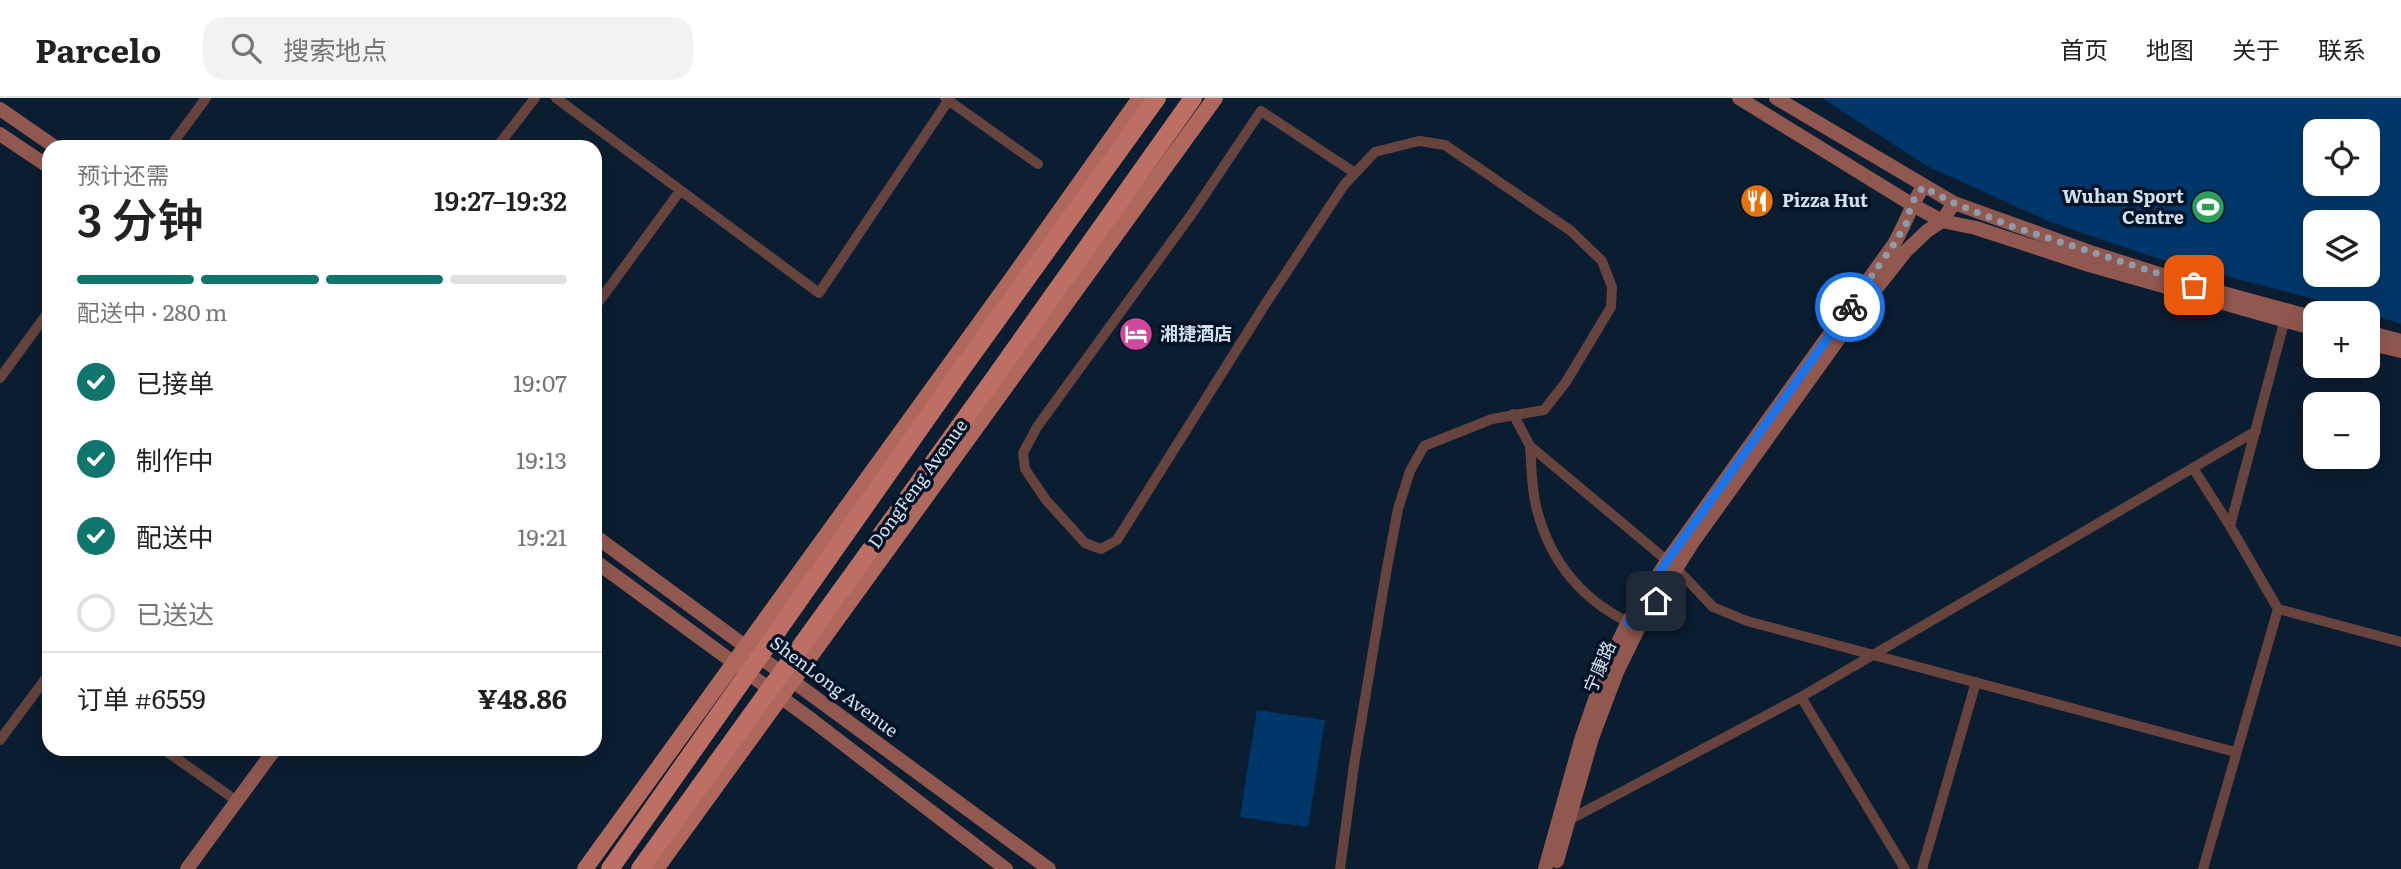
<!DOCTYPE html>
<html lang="zh">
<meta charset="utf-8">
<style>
:root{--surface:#fff;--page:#f2f2f2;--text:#222;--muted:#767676;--line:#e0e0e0;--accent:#0f766e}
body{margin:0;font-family:Literata,"Noto Sans SC",serif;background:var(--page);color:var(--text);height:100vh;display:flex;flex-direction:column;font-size:26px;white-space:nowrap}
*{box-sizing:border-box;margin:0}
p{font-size:23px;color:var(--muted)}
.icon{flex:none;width:38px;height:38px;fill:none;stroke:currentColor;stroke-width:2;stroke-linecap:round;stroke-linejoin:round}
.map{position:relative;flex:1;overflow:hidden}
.side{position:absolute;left:42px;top:42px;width:560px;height:616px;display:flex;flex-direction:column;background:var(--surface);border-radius:21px;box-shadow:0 7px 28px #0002}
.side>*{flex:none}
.buttons{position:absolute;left:2303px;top:21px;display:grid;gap:14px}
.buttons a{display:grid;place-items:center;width:77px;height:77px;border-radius:14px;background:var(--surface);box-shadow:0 7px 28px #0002;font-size:35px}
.pin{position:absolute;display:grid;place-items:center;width:60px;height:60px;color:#fff;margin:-30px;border-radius:14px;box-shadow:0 4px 10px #0006}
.courier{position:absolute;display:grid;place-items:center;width:70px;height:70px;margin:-35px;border:5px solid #1a73e8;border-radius:50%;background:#fff;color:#222;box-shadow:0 2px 9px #0007}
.overview em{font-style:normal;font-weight:600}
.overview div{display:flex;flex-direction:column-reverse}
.overview{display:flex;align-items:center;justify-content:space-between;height:119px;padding:0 35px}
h1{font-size:46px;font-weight:600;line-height:52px}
.bar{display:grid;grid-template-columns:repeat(4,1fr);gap:10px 7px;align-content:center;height:84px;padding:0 35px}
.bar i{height:9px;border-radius:5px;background:var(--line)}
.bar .on{background:var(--accent)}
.bar p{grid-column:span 4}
.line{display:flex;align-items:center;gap:18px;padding:0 35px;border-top:2px solid var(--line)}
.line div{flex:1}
ol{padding:0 35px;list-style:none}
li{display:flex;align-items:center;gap:21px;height:77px}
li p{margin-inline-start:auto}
li .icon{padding:7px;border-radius:50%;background:var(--accent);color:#fff;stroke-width:4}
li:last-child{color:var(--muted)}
li i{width:38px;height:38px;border:4px solid var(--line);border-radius:50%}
header{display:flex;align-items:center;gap:42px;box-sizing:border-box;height:98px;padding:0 35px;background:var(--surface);border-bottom:2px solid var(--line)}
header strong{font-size:33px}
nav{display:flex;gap:38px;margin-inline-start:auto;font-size:24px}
.search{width:490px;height:63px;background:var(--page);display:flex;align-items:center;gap:18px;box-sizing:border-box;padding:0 24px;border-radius:21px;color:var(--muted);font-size:26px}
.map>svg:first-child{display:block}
.pitch{fill:#00376a;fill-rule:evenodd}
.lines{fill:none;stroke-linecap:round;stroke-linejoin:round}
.minor{stroke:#66433d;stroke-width:10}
.secondary{stroke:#90584f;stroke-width:14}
.primary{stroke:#b0685d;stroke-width:16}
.trunk{stroke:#be6f63;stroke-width:18}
.done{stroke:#8e9cac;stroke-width:7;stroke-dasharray:0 12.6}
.route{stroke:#1a73e8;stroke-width:9}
.labels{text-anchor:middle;stroke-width:7;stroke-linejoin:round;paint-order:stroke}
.poi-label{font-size:18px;font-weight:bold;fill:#d4e0ee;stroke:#031327;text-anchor:start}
.street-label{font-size:18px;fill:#d4e0ee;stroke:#031327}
</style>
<header>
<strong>Parcelo</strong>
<div class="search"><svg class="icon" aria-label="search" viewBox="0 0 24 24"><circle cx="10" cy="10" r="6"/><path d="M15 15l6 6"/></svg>搜索地点</div>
<nav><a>首页</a><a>地图</a><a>关于</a><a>联系</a></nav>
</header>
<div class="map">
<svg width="2401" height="771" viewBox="0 0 2401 771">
<rect width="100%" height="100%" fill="#0b1d31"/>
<!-- pitch -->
<path class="pitch" d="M 1822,0 L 2401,0 L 2401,226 L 2368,215 L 2156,160 L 2053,125 L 1927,68 ZM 2315,33 L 2368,33 L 2368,86 L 2315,86 ZM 2315,124 L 2368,124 L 2368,177 L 2315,177 Z
M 1257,612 L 1325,622 L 1308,729 L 1240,719 Z"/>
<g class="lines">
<!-- minor -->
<path class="minor" d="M 556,0 L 819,195 L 950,0
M 945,0 L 1038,66
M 170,49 L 206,0
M 497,49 L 535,0
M 595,209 L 680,93
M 0,280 L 49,213
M 1513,316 L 1530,348 L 1676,470 L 1713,509 L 1747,523 L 2235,654
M 1530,348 C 1532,370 1531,391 1537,412 C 1551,466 1584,504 1634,527
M 2193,370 L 2230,428 L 2278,511 L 2401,544
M 2230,428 L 2286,217
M 1801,599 L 1905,771
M 0,642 L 49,576
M 163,651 L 237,703
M 1565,724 L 1801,599 L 2256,333
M 1340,771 L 1354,667 L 1386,475 L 1398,411 L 1410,373 L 1424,348 L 1492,321 L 1544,312 L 1566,284 L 1611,209 L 1612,189 L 1602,163 L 1571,133 L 1445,47 L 1419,43 L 1375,54 L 1344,87 L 1266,205 L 1117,442 L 1101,451 L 1085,445 L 1046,402 L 1025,371 L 1023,355 L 1037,329 L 1191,117 L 1261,13 L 1355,75
M 1922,771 L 1976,584
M 2203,771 L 2278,511"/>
<!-- secondary -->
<path class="secondary" d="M 1739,0 L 1911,106 L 1942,123 L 1976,130 L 2089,167 L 2315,231
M 1776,0 L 1954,105 L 2093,155 L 2194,187 L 2315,220
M 0,11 L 55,49
M 0,36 L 49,69
M 2368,234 L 2401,243
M 2368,245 L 2401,253
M 595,438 L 1049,771
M 595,463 L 812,622 L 1006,771
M 1557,763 L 1592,640 L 1617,574 L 1639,529 L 1693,444 L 1861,210 L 1906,153 L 1927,133 L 1942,123 L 1954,105
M 187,771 L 275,651
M 1545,771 L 1581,642 L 1607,567 L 1628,524 L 1667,463 L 1894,146 C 1905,127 1911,107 1923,89"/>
<!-- primary -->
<path class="primary" d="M 585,771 L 1011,182 L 1140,0
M 656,771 L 1215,0"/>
<!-- trunk -->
<path class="trunk" d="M 610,771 L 961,272 L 1157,0
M 640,771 L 995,279 L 1193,0"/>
</g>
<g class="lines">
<!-- done -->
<path class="done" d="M 1850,209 L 1894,146 L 1907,124 L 1911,106 L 1923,89 L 1954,105 L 2011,128 L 2194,187"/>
<!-- route -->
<path class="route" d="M 1656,503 L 1639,529 L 1628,524 L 1667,463 L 1850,209"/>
</g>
<!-- icons -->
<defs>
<g id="restaurant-disc" transform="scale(1.75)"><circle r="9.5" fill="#e8710a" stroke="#031327"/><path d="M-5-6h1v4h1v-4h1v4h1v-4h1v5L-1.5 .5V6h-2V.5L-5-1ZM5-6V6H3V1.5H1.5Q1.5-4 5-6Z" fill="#fff"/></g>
<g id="stadium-disc" transform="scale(1.75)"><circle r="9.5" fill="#2e9e5b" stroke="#031327"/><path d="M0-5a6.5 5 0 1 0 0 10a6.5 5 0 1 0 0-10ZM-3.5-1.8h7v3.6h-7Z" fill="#fff"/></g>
<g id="hotel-disc" transform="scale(1.75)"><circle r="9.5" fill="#d1479c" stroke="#031327"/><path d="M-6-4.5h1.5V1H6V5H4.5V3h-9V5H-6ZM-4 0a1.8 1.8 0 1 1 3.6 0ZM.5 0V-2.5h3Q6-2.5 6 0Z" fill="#fff"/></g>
</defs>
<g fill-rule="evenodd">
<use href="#restaurant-disc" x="1757" y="103"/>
<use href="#stadium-disc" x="2208" y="109"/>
<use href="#hotel-disc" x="1136" y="236"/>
</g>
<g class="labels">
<!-- poi labels -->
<g class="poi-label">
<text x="2184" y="105" text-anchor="end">Wuhan Sport<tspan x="2184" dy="21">Centre</tspan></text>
<text x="1782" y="109">Pizza Hut</text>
<text x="1160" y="242">湘捷酒店</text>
</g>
<!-- street labels -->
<g class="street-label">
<text transform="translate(918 386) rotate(-54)" y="6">DongFeng Avenue</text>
<text transform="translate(1600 569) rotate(-67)" y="6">宁康路</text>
<text transform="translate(834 589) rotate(37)" y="6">ShenLong Avenue</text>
</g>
</g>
</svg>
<div class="buttons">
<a><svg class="icon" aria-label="locate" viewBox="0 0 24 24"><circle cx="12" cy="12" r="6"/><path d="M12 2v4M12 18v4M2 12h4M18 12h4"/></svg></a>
<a><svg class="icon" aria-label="layers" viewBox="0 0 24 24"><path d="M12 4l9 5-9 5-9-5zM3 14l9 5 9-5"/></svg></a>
<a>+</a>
<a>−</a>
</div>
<div class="pin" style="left:2194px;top:187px;background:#ea580c"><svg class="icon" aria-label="bag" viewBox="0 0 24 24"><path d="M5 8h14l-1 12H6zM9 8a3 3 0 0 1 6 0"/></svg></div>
<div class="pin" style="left:1656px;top:503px;background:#1f2937"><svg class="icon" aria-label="home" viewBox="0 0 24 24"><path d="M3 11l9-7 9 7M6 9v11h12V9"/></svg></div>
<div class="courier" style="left:1850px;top:209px"><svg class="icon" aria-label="bike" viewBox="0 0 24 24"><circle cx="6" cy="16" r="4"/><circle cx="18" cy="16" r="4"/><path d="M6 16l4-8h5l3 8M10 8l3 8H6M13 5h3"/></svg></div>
<section class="side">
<div class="overview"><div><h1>3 分钟</h1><p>预计还需</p></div><em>19:27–19:32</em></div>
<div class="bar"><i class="on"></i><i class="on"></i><i class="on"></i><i></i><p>配送中 · 280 m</p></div>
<ol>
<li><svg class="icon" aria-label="check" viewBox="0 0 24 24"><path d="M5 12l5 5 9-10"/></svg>已接单<p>19:07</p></li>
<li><svg class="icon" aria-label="check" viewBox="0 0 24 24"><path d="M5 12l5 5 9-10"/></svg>制作中<p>19:13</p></li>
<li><svg class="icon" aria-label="check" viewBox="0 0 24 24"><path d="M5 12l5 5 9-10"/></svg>配送中<p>19:21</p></li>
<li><i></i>已送达</li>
</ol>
<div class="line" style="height:91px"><div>订单 #6559</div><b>¥48.86</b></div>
</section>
</div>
